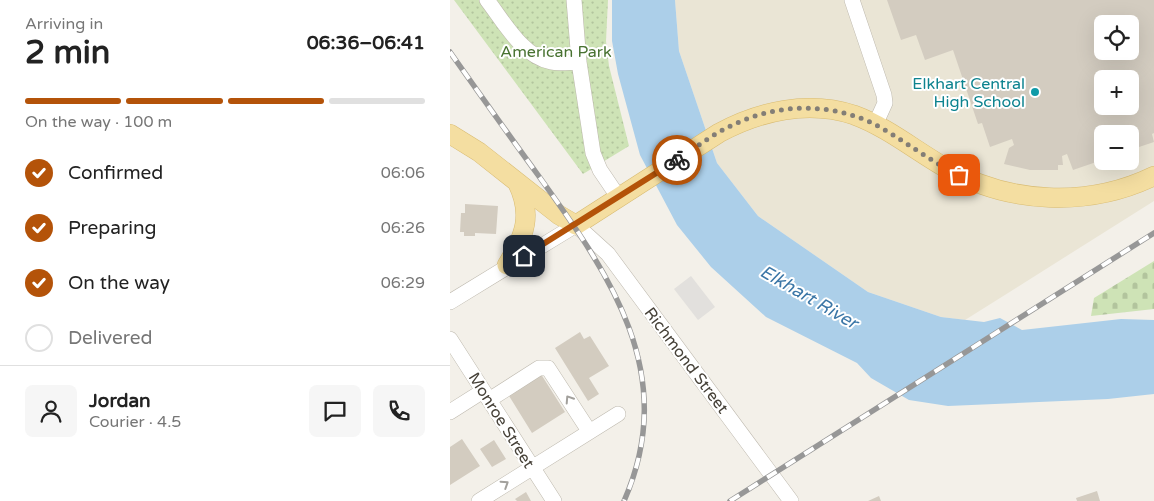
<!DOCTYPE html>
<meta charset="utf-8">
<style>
:root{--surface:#fff;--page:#f6f6f6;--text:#222;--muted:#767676;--line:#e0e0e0;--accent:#b45309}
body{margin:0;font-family:"Varela Round",sans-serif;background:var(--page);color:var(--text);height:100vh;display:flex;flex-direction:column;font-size:19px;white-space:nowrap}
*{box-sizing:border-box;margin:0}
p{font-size:16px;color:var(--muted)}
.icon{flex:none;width:28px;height:28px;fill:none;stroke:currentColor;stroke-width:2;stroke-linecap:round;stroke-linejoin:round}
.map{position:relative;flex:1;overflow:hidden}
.sheet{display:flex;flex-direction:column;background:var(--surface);width:450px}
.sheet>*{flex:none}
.tools{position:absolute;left:644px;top:15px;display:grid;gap:10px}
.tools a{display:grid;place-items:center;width:45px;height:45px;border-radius:8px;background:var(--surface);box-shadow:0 5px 20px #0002;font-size:25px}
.pin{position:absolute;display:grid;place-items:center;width:42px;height:42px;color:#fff;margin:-21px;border-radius:10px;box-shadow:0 2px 8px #0006}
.courier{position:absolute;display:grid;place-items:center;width:50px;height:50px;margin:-25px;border:4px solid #b45309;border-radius:50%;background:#fff;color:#222;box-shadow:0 1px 6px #0007}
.headline em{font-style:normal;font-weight:700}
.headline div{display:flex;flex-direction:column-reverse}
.headline{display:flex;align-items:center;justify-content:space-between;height:85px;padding:0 25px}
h1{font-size:32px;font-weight:700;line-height:38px}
.bar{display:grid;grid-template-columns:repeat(4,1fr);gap:8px 5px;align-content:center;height:60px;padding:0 25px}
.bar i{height:6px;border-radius:4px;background:var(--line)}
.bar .on{background:var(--accent)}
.bar p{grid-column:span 4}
.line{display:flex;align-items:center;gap:12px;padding:0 25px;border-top:1px solid var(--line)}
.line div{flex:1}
.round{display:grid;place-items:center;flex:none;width:52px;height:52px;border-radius:8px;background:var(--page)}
ol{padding:0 25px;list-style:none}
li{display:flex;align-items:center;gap:15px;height:55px}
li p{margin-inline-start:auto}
li .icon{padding:5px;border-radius:50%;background:var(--accent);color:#fff;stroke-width:4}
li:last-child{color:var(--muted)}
li i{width:28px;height:28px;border:2px solid var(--line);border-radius:50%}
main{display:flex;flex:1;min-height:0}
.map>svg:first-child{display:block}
.education{fill:#eae5d5;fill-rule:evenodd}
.cemetery{fill:url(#cemetery-stones)}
.park{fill:url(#park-dots)}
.parking{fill:#e2e0dd}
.water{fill:#accfe9}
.building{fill:#d3ccc0;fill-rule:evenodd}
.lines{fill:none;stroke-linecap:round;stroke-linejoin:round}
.minor-casing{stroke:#bdb8ad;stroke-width:16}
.major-casing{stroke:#d8bb72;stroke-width:20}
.minor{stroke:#fff;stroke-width:15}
.major{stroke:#f4dea1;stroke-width:19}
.rail-casing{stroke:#979797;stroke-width:5.5}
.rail{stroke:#fff;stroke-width:4;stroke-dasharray:11;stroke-linecap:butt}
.oneway{stroke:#a2a09c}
.done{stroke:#837e76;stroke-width:5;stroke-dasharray:0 9}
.route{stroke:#b45309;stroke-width:6}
.culture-dot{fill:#0f9aa8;stroke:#fff;stroke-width:2}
.labels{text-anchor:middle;stroke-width:4;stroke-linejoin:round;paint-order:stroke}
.park-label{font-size:16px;fill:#487231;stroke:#fff}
.culture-label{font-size:16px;fill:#0d838f;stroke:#fff;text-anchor:end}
.street-label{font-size:16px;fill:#464138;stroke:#fff}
.water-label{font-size:18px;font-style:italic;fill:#3c77a7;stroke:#fff}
</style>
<main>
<section class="sheet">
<div class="headline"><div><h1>2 min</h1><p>Arriving in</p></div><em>06:36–06:41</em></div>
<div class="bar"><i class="on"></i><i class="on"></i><i class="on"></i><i></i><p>On the way · 100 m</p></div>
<ol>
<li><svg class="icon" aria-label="check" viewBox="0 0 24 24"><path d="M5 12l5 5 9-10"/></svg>Confirmed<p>06:06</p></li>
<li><svg class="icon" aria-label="check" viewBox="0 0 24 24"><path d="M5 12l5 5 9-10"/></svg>Preparing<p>06:26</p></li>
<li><svg class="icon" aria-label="check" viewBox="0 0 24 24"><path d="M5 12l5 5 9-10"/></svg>On the way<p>06:29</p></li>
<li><i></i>Delivered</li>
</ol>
<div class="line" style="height:90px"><a class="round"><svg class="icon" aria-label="person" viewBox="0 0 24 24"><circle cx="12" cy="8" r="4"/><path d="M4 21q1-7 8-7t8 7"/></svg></a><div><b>Jordan</b><p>Courier · 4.5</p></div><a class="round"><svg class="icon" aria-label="chat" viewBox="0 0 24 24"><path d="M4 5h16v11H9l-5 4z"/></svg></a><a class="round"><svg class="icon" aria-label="phone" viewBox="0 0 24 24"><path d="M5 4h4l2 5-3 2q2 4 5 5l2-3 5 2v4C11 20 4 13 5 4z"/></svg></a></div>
</section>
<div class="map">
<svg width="704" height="501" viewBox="0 0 704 501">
<defs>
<pattern id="cemetery-stones" width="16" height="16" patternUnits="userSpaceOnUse" patternTransform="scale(1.25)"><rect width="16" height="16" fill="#cee3b6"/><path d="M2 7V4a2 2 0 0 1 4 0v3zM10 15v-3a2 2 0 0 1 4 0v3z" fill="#b2c49d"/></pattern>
<pattern id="park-dots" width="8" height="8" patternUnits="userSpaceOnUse" patternTransform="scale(1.25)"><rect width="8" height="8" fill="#cee3b6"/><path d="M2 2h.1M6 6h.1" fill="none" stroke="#b2c49d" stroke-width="1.8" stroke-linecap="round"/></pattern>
</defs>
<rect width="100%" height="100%" fill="#f3f0e9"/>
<!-- education -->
<path class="education" d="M 225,0 L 704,0 L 704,201 L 515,320 L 491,317 L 418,292 L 308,216 L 267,163 L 229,51 ZM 652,24 L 680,24 L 680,51 L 652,51 ZM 652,79 L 680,79 L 680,106 L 652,106 ZM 652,134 L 680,134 L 680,161 L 652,161 Z"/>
<!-- cemetery -->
<path class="cemetery" d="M 704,261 L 704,309 L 641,316 L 644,298 Z"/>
<!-- park -->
<path class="park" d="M 4,0 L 158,0 L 156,41 L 159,66 L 179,146 L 133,174 Z"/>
<!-- parking -->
<path class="parking" d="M 241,276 L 265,307 L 248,320 L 224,289 Z"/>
<!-- water -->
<path class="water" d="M 162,0 L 225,0 L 229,51 L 267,163 L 308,216 L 418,292 L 491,317 L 534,322 L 550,318 L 572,330 L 671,319 L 704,320 L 704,394 L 658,399 L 498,406 L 459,400 L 421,378 L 407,363 L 316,317 L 261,267 L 227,225 L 190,155 L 168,74 L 162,41 Z"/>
<!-- building -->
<path class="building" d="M 437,0 L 704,0 L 704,133 L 702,134 L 704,142 L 680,150 L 680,134 L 652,134 L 652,160 L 623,170 L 617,154 L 612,156 L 613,165 L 608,165 L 608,170 L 580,170 L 554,164 L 559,148 L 564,145 L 562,139 L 540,147 L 532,123 L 528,124 L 503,50 L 475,60 L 466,35 L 451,40 ZM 652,24 L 680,24 L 680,51 L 652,51 ZM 652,79 L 680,79 L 680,106 L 652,106 Z
M 15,204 L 48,206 L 46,234 L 25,233 L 25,236 L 14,236 L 14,232 L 10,232 L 11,213 L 15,213 Z
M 130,332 L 134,339 L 140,336 L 159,366 L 139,378 L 149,394 L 138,401 L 105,348 Z
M 89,371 L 115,412 L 82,433 L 56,391 Z
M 12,439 L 30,466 L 0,485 L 0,447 Z
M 44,440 L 56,459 L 42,467 L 30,449 Z
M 647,491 L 650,501 L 627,501 L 626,498 Z
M 76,492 L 81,501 L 67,501 L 65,499 Z
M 429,496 L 431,501 L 418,501 Z"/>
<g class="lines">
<!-- minor casing -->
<g class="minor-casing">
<path id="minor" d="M 37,0 C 54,22 72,56 101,62 C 109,64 120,62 129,62
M 124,0 L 129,62 L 143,153 L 150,170 L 169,198
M 402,0 L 434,95 L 435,103 L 425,125
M 0,302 L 126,225 L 158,254 L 341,501
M 0,339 L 104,501
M 39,400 L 89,368 L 98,368 L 139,431
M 0,412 L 33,391
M 29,501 L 168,414"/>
</g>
<!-- major casing -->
<g class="major-casing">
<path id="major" d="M 0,134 L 29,152 L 109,215 L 126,225 L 269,133 C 310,111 358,100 404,115 C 437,127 466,151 496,168 C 559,204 638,208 704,176
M 57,265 C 75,236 83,214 67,182"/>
</g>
<!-- minor -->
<use href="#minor" class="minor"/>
<!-- major -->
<use href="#major" class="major"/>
<!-- rail casing -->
<g class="rail-casing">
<path id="rail" d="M 0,52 C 29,93 58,134 88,175 C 160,275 230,374 174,501
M 280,501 L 704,233"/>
</g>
<!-- rail -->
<use href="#rail" class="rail"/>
</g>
<!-- one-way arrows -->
<defs><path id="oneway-chevron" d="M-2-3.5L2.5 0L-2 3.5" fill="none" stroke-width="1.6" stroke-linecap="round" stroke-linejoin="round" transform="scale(1.25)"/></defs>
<g class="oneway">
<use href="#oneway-chevron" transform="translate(119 399) rotate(-123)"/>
<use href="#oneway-chevron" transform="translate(55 484) rotate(-33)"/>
</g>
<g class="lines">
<!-- done -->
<path class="done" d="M 227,160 C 248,146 268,130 292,121 C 333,103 384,104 424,124 C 453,139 479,161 509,175"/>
<!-- route -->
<path class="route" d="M 74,256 L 227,160"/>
</g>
<!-- markers -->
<circle class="culture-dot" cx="585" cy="92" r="5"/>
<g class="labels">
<!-- park labels -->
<g class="park-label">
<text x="106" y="57">American Park</text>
</g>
<!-- culture labels -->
<g class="culture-label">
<text x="575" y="89">Elkhart Central<tspan x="575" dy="18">High School</tspan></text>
</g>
<!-- street labels -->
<g class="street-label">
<text transform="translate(237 360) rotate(53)" y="6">Richmond Street</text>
<text transform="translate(52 420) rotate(58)" y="6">Monroe Street</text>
</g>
<!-- water labels -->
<g class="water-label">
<text transform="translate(359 297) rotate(30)" y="6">Elkhart River</text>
</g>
</g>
</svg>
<div class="tools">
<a><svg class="icon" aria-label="locate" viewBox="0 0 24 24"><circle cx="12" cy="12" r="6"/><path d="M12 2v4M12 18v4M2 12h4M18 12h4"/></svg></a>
<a>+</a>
<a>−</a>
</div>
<div class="pin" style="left:509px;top:175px;background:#ea580c"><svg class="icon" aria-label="bag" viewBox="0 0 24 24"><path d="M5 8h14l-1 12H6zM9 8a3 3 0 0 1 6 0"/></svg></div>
<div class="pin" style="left:74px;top:256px;background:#1f2937"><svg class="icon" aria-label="home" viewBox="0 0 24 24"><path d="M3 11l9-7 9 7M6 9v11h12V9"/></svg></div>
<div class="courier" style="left:227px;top:160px"><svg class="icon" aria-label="bike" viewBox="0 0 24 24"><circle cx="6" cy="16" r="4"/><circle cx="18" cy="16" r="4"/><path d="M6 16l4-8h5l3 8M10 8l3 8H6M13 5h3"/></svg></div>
</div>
</main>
